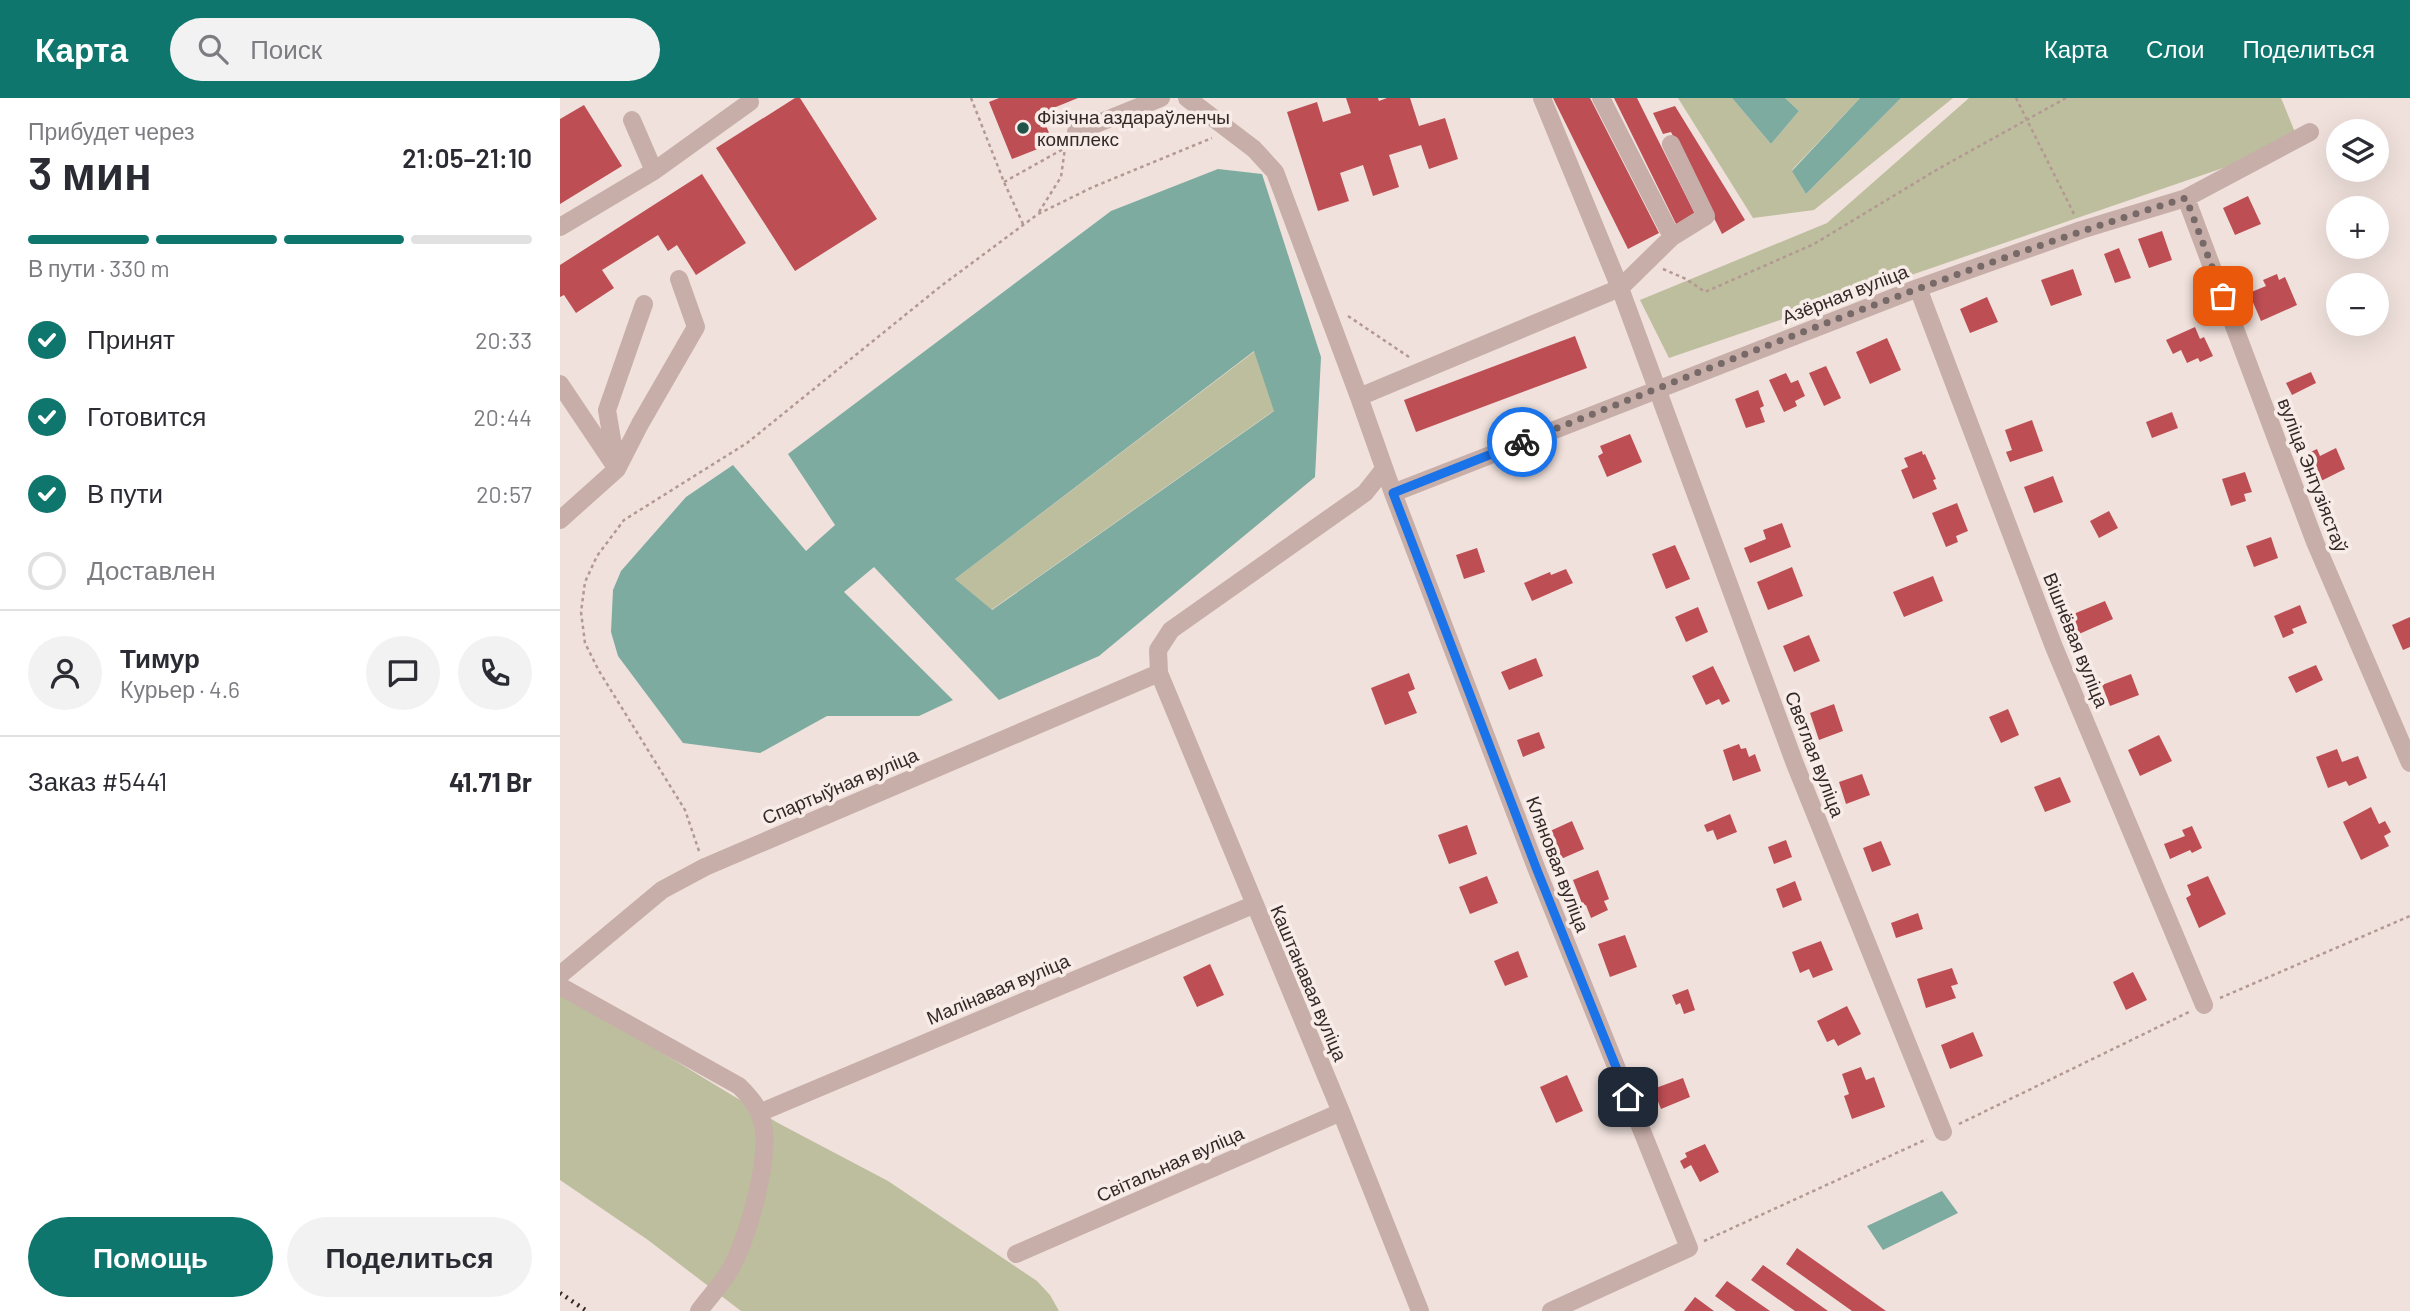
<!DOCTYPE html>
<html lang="ru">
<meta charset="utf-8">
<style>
:root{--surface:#fff;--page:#f2f2f3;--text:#2b2b33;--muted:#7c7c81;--line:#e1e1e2;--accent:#0f766e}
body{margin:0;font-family:Barlow,sans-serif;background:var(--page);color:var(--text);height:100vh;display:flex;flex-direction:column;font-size:26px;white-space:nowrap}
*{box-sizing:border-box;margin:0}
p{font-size:23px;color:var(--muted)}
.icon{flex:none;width:38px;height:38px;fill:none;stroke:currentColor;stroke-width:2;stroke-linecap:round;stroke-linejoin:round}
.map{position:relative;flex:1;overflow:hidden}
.details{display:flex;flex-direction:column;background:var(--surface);width:560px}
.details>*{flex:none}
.tools{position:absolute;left:1766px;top:21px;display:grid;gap:14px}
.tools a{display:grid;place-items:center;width:63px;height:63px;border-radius:50%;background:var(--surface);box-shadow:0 7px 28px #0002;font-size:35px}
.pin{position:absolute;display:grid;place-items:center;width:60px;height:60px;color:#fff;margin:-30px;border-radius:14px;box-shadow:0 4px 10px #0006}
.courier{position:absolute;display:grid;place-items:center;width:70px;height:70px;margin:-35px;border:5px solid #1a73e8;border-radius:50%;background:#fff;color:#222;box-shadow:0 2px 9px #0007}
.summary em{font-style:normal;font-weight:600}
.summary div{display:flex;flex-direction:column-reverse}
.summary{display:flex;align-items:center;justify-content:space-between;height:119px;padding:0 28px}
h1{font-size:46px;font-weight:600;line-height:52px}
.bar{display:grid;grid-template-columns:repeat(4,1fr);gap:10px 7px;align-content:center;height:84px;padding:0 28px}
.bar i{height:9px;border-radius:5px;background:var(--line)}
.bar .selected{background:var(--accent)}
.bar p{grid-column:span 4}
.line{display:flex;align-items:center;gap:18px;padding:0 28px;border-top:2px solid var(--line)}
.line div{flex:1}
.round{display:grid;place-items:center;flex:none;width:74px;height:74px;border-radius:37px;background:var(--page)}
ol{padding:0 28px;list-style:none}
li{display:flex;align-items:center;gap:21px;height:77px}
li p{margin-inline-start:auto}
li .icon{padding:7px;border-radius:50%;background:var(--accent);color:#fff;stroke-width:4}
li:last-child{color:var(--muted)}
li i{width:38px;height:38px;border:4px solid var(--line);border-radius:50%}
.button{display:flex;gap:14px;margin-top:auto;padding:14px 28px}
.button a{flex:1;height:80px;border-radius:42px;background:var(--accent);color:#fff;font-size:28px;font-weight:600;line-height:80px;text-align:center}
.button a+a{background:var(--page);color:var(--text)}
header{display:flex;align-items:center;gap:42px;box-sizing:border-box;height:98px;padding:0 35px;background:var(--accent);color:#fff}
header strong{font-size:33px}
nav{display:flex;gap:38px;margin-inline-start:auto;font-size:24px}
.search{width:490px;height:63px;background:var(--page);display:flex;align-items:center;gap:18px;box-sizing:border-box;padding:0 24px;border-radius:38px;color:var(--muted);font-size:26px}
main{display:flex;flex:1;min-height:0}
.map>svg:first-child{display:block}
.green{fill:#bdbe9d}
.water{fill:#7dab9f;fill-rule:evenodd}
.building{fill:#bd4e54}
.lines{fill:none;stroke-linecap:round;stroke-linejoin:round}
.path{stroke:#b39893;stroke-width:2.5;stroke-dasharray:3.5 3.5;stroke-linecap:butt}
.minor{stroke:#c7aea9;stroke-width:18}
.rail{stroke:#352928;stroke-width:4.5;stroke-dasharray:2 5;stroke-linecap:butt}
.done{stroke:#766967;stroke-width:7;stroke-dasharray:0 12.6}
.route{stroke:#1a73e8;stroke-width:9}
.poi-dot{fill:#215348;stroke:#f8ece8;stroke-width:2.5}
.labels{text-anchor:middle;stroke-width:7;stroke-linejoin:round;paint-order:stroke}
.poi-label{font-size:19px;fill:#352928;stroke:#f8ece8;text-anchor:start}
.street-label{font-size:19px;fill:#352928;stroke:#f8ece8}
</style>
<header>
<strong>Карта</strong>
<div class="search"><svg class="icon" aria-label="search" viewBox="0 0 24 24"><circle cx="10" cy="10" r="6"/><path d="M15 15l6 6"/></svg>Поиск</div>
<nav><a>Карта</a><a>Слои</a><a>Поделиться</a></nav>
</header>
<main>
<section class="details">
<div class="summary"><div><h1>3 мин</h1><p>Прибудет через</p></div><em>21:05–21:10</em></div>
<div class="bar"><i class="selected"></i><i class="selected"></i><i class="selected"></i><i></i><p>В пути · 330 m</p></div>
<ol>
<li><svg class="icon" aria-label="check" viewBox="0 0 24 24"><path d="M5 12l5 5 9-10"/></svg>Принят<p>20:33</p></li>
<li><svg class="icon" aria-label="check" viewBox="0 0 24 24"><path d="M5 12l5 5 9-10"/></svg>Готовится<p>20:44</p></li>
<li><svg class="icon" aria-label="check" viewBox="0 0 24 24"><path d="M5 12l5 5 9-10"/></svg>В пути<p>20:57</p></li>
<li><i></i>Доставлен</li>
</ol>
<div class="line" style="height:126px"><a class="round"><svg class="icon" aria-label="person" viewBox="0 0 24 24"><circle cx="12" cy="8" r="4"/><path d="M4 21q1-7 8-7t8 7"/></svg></a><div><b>Тимур</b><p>Курьер · 4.6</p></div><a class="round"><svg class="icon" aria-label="chat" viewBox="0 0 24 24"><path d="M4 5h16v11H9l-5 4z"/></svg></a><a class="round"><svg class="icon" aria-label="phone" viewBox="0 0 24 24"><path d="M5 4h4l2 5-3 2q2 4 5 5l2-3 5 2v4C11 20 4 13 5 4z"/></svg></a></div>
<div class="line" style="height:91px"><div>Заказ #5441</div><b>41.71 Br</b></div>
<div class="button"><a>Помощь</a><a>Поделиться</a></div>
</section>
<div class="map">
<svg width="1850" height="1213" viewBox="0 0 1850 1213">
<rect width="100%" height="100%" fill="#f0e1dc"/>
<!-- green -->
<path class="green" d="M 1118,0 L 1172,0 L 1211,46 L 1239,13 L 1225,0 L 1300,0 L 1232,72 L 1246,96 L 1341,0 L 1393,0 L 1254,112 L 1193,120 Z
M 1409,0 L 1721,0 L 1739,44 L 1109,260 L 1080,202 L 1267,125 Z
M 695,253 L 715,312 L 431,512 L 395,481 Z
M 0,893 L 218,1025 L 328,1083 L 477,1183 L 490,1197 L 499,1213 L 181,1213 L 88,1142 L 0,1082 Z"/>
<!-- water -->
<path class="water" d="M 1172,0 L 1225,0 L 1239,13 L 1211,46 Z
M 1300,0 L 1341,0 L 1246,96 L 1232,73 Z
M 658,71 L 702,76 L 761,259 L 755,379 L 539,558 L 439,602 L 314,469 L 284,494 L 393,602 L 359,618 L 267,618 L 200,655 L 123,645 L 58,558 L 51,534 L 53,492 L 61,473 L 126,399 L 173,367 L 246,453 L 275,427 L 228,356 L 551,113 ZM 694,253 L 714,313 L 432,512 L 395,481 Z
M 1382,1093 L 1398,1115 L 1323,1152 L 1307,1128 Z"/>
<!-- building -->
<path class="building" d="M 235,0 L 240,0 L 317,121 L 235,173 L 156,50 Z
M 439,0 L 518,0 L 481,15 L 493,45 L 452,61 L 429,4 Z
M 786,0 L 818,0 L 819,3 L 827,0 L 850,0 L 859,28 L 885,20 L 898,61 L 869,71 L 861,47 L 829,57 L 839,89 L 813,98 L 803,67 L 780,75 L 789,103 L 758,113 L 727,14 L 757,4 L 763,24 L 791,15 Z
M 993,0 L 1030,0 L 1099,135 L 1068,151 Z
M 1054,0 L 1077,0 L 1135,116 L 1118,130 Z
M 24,7 L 62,68 L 0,106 L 0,21 Z
M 1115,8 L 1185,122 L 1162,136 L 1111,34 L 1103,36 L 1093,15 Z
M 142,76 L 186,145 L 136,177 L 117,147 L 108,153 L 98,137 L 42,172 L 54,190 L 16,215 L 4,197 L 0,199 L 0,167 Z
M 1688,98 L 1701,126 L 1675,137 L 1663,110 Z
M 1602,133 L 1612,162 L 1589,170 L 1578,141 Z
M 1559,150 L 1571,180 L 1555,185 L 1544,156 Z
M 1513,171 L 1522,197 L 1491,208 L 1481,182 Z
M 1717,176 L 1719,182 L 1725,179 L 1737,207 L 1701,223 L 1689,195 L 1706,188 L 1703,182 Z
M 1427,199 L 1438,224 L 1410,235 L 1400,211 Z
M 1635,229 L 1640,241 L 1644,239 L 1653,258 L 1640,264 L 1638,260 L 1627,265 L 1621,252 L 1613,256 L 1606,242 Z
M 1015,238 L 1027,270 L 856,334 L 844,302 Z
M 1327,240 L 1341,272 L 1310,286 L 1296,254 Z
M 1266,268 L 1281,300 L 1264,308 L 1249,275 Z
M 1751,274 L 1756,285 L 1732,297 L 1726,285 Z
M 1226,275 L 1231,285 L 1238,282 L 1245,298 L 1235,303 L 1237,308 L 1224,314 L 1209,282 Z
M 1198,292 L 1204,308 L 1200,310 L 1205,324 L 1186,330 L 1175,301 Z
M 1612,314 L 1618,330 L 1592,340 L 1586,324 Z
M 1472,322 L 1483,353 L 1450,364 L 1446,354 L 1452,352 L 1445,332 Z
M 1070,336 L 1082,364 L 1047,379 L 1038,358 L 1043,355 L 1040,348 Z
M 1776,350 L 1785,371 L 1755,386 L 1742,358 L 1757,351 L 1760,358 Z
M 1362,353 L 1363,357 L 1365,356 L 1376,381 L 1373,382 L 1377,391 L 1353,401 L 1341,372 L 1348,369 L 1344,360 Z
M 1685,374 L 1692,394 L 1684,396 L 1686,403 L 1671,408 L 1662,381 Z
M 1493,378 L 1503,404 L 1474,415 L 1464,389 Z
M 1397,405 L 1408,433 L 1396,438 L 1398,444 L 1386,449 L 1372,415 Z
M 1549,413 L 1558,430 L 1539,440 L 1530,423 Z
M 1222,425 L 1231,449 L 1190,465 L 1184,450 L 1206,441 L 1203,432 Z
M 1711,439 L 1718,460 L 1694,469 L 1686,448 Z
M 1115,447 L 1130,481 L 1106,491 L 1092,456 Z
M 917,450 L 925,474 L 904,481 L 896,457 Z
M 1232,469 L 1243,498 L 1208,512 L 1197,484 Z
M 1006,471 L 1013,485 L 972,503 L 964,485 L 990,474 L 991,477 Z
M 1373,478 L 1383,503 L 1344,519 L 1333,494 Z
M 1545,503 L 1553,521 L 1519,536 L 1511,517 Z
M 1740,507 L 1747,525 L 1732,531 L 1734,535 L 1723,540 L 1714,518 Z
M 1138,509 L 1148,534 L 1126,544 L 1115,519 Z
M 1850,519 L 1850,549 L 1843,552 L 1832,527 Z
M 1249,537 L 1260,563 L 1234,574 L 1223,548 Z
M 976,560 L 983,578 L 949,592 L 941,574 Z
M 1756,567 L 1763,582 L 1736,595 L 1728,579 Z
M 1153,568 L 1170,603 L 1162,607 L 1159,601 L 1146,607 L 1132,578 Z
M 849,575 L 855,591 L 848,594 L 857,615 L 825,627 L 811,590 Z
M 1571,576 L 1579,597 L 1550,608 L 1542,587 Z
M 1274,606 L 1283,633 L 1259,642 L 1250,615 Z
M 1448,611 L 1459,637 L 1441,645 L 1429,619 Z
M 979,634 L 985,650 L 963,659 L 957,642 Z
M 1599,637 L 1612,663 L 1580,678 L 1568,652 Z
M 1179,646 L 1181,651 L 1186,650 L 1189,659 L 1195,656 L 1201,673 L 1173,683 L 1163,652 Z
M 1777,651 L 1782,664 L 1798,658 L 1807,680 L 1789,688 L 1786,683 L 1768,690 L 1756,659 Z
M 1302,676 L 1310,697 L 1286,706 L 1279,684 Z
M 1500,679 L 1511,704 L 1485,714 L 1474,689 Z
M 1811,709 L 1819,726 L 1825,723 L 1831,734 L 1824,738 L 1829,748 L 1801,762 L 1783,724 Z
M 1170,716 L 1177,734 L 1157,742 L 1153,732 L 1147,734 L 1144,727 Z
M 1012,723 L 1024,751 L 1001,761 L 988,734 Z
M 907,727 L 917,756 L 889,766 L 878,737 Z
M 1632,728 L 1642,750 L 1632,755 L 1630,752 L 1610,761 L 1604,746 L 1625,738 L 1622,732 Z
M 1226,742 L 1232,759 L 1214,766 L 1208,749 Z
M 1321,743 L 1331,767 L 1312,774 L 1303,750 Z
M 1038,772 L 1049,801 L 1044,803 L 1048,812 L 1031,820 L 1026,807 L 1023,808 L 1013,782 Z
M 927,778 L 938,805 L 910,816 L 899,789 Z
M 1648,778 L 1666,816 L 1639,830 L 1626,800 L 1631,797 L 1627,787 Z
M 1235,783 L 1242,802 L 1223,810 L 1216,791 Z
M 1358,815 L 1363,831 L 1336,840 L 1331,825 Z
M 1065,837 L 1077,869 L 1050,879 L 1038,846 Z
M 1261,843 L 1273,872 L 1253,880 L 1249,871 L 1240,875 L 1232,854 Z
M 958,853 L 968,879 L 945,888 L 934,863 Z
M 650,866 L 664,897 L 637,909 L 623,879 Z
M 1392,870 L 1398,886 L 1391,888 L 1396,900 L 1366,910 L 1357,881 Z
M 1573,874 L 1587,902 L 1566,912 L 1553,884 Z
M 1128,891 L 1135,912 L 1124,916 L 1120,905 L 1116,907 L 1112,897 Z
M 1287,908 L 1301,936 L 1278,948 L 1274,941 L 1267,944 L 1257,923 Z
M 1413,934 L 1423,958 L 1390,971 L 1381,947 Z
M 1301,969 L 1306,982 L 1314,979 L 1325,1009 L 1292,1021 L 1284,998 L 1289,996 L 1282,976 Z
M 1007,977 L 1023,1013 L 996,1025 L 980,989 Z
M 1123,980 L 1130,999 L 1101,1011 L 1093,991 Z
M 1145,1046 L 1159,1074 L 1140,1084 L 1131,1067 L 1124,1071 L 1120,1063 L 1127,1059 L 1125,1055 Z
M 1237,1150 L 1326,1213 L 1292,1213 L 1226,1166 Z
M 1203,1167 L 1268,1213 L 1235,1213 L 1191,1182 Z
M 1167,1183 L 1210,1213 L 1176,1213 L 1155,1198 Z
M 1135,1199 L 1154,1213 L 1124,1213 Z"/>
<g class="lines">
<!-- path -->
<path class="path" d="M 411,0 L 444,84 L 463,126
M 1456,0 L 1514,116
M 444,84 L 505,50
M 479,114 L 501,79 L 505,50 L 508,49
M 1103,171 L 1126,181 L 1145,194 L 1254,146 L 1378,71 L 1506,0
M 788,218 L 849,259
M 139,753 L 125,712 L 39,573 L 25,545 L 21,514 L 25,484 L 37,458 L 64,422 L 187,345 L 381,188 L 478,116 L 533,89 L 652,40
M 1660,900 L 1850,818
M 1399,1026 L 1629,914
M 1144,1143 L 1367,1041"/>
<!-- minor -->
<path class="minor" d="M 627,0 L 694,51 L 715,74 L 799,299 L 833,395 L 977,772 L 1129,1150 L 991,1213
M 982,0 L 1060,190 L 1235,666 L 1383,1034
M 1041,0 L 1112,139
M 72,22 L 94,73
M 516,34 L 601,0
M 1626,100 L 1755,444 L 1850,665
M 0,129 L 94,73 L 190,4
M 1358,190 L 1494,549 L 1644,907
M 0,286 L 53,365
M 799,299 L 1060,190 L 1112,139 L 1146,118 L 1111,46
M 57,371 L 47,312 L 84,206
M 824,371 L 805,395 L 611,532 L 598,552 L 599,575 L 781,1014 L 860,1213
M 833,395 L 1358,190 L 1521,132 L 1626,100 L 1750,34
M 0,422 L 57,371 L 80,326 L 136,229 L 119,181
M 0,877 L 102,792 L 145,769 L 599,575
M 0,888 L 179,988 C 190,999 198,1008 202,1023 C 212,1057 188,1139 171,1170 C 163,1185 149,1199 139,1213
M 199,1015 L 693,807
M 456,1156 L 781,1014"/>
<!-- rail -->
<path class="rail" d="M 0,1195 L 27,1213"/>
</g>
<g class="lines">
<!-- done -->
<path class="done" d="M 962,344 C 1182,257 1401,169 1626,100 L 1663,198"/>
<!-- route -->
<path class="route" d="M 962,344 L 833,395 L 977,772 L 1068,999"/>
</g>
<!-- markers -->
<circle class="poi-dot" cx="463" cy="30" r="7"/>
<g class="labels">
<!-- poi labels -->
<g class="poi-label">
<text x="477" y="26">Фізічна аздараўленчы<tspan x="477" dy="22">комплекс</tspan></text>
</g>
<!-- street labels -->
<g class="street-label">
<text transform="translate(1285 196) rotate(-21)" y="7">Азёрная вуліца</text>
<text transform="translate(1753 377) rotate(69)" y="7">вуліца Энтузіястаў</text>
<text transform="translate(1516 542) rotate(68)" y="7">Вішнёвая вуліца</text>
<text transform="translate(1255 656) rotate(69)" y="7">Светлая вуліца</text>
<text transform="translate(280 688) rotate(-23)" y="7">Спартыўная вуліца</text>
<text transform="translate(998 766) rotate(69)" y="7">Кляновая вуліца</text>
<text transform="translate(749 885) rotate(67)" y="7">Каштанавая вуліца</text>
<text transform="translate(438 891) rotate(-23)" y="7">Малінавая вуліца</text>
<text transform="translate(610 1066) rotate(-24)" y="7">Світальная вуліца</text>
</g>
</g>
</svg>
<div class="tools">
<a><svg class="icon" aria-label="layers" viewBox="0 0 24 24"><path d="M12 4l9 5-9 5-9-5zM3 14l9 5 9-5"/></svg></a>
<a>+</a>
<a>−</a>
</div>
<div class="pin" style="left:1663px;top:198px;background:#ea580c"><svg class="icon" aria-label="bag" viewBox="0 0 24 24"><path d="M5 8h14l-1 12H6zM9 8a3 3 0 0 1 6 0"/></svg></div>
<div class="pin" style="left:1068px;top:999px;background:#1f2937"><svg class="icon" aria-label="home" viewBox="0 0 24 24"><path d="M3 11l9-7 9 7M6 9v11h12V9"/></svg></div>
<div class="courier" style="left:962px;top:344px"><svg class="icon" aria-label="bike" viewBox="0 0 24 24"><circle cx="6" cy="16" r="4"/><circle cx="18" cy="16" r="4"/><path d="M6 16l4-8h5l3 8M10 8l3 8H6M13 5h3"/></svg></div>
</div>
</main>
